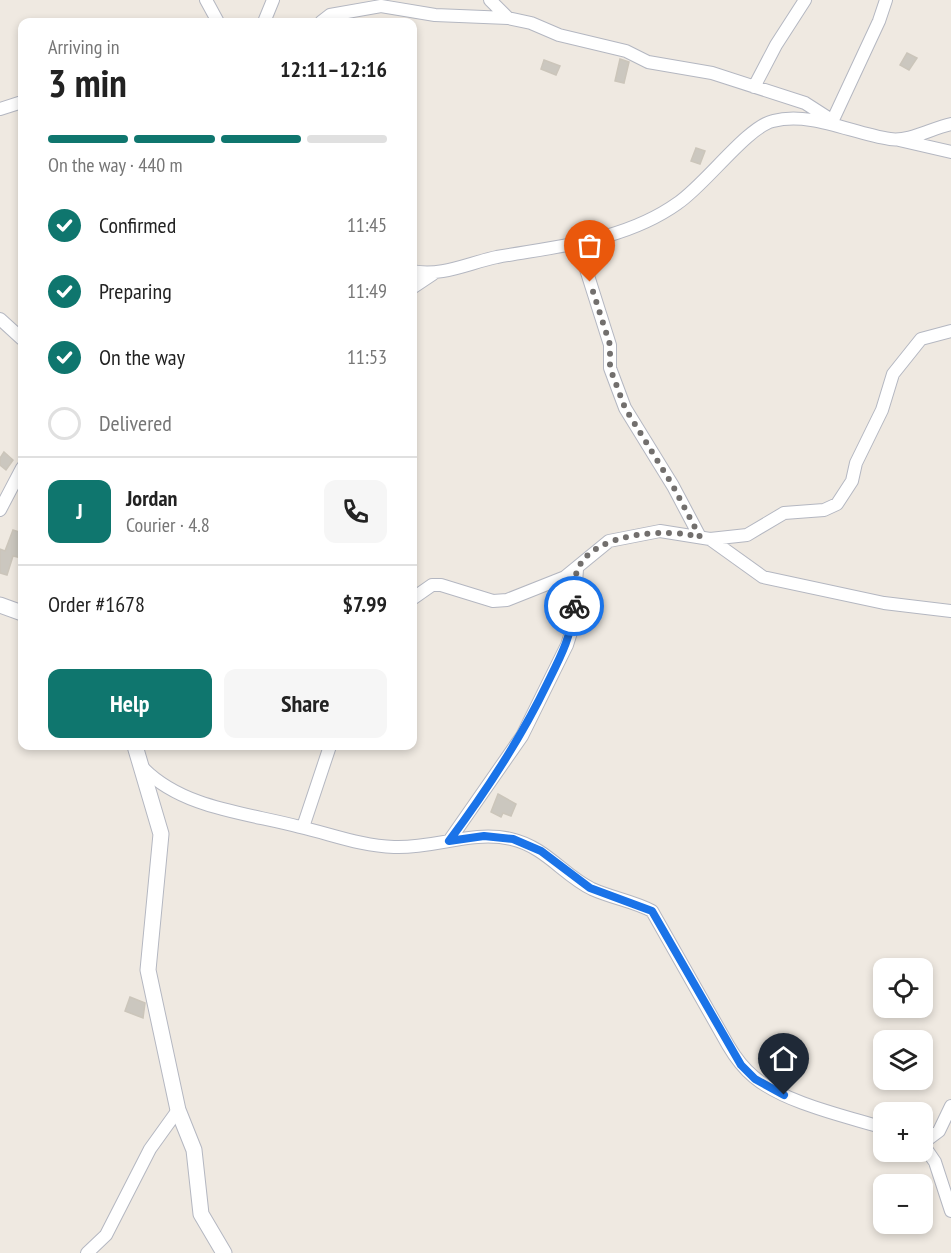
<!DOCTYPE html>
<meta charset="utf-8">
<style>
:root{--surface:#fff;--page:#f6f6f6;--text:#222;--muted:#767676;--line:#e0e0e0;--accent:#0f766e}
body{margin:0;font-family:"PT Sans Narrow",sans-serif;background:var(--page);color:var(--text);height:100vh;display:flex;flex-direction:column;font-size:22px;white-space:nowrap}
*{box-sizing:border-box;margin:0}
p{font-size:20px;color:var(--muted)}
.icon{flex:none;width:33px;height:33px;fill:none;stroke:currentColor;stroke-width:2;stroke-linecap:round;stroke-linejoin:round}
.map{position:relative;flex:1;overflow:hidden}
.side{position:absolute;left:18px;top:18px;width:399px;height:732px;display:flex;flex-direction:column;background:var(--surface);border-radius:12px;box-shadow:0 3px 9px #0003}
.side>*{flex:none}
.controls{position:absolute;left:873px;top:958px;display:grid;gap:12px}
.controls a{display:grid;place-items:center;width:60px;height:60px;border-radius:12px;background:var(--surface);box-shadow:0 3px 9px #0003;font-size:30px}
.pin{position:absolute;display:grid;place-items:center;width:51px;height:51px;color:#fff;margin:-62px -26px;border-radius:50% 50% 50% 0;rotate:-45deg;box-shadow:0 0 6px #0007}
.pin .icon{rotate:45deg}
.courier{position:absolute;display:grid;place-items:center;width:60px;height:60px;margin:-30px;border:4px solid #1a73e8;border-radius:50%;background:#fff;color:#222;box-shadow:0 2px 8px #0007}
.headline em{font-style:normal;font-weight:700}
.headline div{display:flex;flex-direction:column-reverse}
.headline{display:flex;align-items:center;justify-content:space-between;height:102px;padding:0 30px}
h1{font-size:39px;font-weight:700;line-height:45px}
.bar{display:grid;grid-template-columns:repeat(4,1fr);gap:9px 6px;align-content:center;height:72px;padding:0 30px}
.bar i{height:8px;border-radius:4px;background:var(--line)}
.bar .selected{background:var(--accent)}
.bar p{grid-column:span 4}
.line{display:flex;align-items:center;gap:15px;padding:0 30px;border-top:2px solid var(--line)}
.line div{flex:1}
.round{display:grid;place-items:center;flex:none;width:63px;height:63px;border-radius:12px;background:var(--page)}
ol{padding:0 30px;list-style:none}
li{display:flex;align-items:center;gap:18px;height:66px}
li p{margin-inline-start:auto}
li .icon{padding:6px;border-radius:50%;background:var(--accent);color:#fff;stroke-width:4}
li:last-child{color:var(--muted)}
li i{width:33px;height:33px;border:3px solid var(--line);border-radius:50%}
.cta{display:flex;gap:12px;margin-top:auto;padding:12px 30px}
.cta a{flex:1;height:69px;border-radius:12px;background:var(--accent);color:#fff;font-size:24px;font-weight:700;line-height:69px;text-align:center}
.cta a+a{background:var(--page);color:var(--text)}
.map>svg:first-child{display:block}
.building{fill:#cbc7bf;stroke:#cbc5ba;stroke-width:1.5}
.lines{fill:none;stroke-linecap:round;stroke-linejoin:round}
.minor-casing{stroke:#b4b7c1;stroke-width:14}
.tertiary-casing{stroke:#b4b7c1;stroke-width:17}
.minor{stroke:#fff;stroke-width:12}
.tertiary{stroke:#fff;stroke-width:15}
.done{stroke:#726f6d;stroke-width:6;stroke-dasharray:0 10.8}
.route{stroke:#1a73e8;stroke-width:8}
</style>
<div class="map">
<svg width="951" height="1253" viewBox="0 0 951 1253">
<rect width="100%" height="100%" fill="#efe9e1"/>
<!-- building -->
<path class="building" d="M 907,53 L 917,58 L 909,70 L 900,65 Z
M 620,59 L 629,62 L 624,83 L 615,81 Z
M 544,60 L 560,66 L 556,75 L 541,69 Z
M 696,148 L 705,151 L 700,164 L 691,161 Z
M 4,452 L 13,460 L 6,470 L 0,465 L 0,458 Z
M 13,530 L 22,533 L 20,542 L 22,543 L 22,558 L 13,556 L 7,575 L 0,573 L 0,549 L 5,551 Z
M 498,794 L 516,804 L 511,816 L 503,813 L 501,817 L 491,812 Z
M 130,997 L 145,1003 L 143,1018 L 125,1011 Z"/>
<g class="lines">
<!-- minor casing -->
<g class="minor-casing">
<path id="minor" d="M 206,0 L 218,22
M 490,0 L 508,18
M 264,22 L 273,0
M 321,22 L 330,15 L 381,6 L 435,15 L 508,18 L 531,23 L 559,35 L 626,51 L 648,62 L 712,73 L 805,103 L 833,121
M 754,87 L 776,45 L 805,0
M 0,109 L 22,102
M 831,124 L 879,21 L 886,0
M 899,140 L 951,152
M 578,244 L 610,345 L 610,368 L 625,408 L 673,486 L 700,537
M 412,271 C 442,277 468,263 497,257 C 558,246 625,241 678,203 C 706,184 747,127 773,121 C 811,111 853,134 890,139 C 909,142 932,128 951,124
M 412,288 L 433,274
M 0,319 L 22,339
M 0,510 L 22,468
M 710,539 L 747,535 L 784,513 L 824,510 L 837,504 L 852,481 L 856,463 L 882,410 L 893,374 L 921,339 L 951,331
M 412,599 L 432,585 L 441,585 L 493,601 L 507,600 L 565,577 L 609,541 L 660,531 L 710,539 L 763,577 L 884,603 L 951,611
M 144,769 C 184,809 248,813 300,827 C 331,834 361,846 394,847 C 433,849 472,830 511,839 C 546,847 563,875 592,889 C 612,898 633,901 652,911 L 728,1045 C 735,1057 743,1068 754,1077 C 785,1103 845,1116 884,1128
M 303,827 L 330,746
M 449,841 L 522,736 L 567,645 L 573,626 L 577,569
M 922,1143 L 935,1162 L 951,1211
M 923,1143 L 939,1131 L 951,1106
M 87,1253 L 106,1235 L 150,1149 L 178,1110"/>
</g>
<!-- tertiary casing -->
<g class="tertiary-casing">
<path id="tertiary" d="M 0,605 L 22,613
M 135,746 L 161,834 L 148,970 L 178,1110 L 194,1150 L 201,1214 L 224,1253"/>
</g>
<!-- minor -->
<use href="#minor" class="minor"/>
<!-- tertiary -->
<use href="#tertiary" class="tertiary"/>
</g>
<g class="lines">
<!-- done -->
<path class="done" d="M 574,606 C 575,595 573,579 578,569 C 593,532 668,528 700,537 L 673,486 L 625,408 L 610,368 L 610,345 L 590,282"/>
<!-- route -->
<path class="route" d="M 574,606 C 572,636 560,658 547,684 C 520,740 487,790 449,841 L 484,836 L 513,839 L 541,851 L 590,888 L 652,911 L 741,1065 L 755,1079 L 784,1095"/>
</g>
</svg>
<div class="controls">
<a><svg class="icon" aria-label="locate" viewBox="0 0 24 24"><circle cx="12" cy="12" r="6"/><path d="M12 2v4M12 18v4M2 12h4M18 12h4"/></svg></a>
<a><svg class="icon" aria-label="layers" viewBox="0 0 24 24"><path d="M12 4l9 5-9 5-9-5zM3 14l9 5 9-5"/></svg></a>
<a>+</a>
<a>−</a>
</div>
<div class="pin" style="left:590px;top:282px;background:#ea580c"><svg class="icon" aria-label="bag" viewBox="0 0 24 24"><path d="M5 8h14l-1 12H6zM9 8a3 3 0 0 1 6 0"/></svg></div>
<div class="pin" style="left:784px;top:1095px;background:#1f2937"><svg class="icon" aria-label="home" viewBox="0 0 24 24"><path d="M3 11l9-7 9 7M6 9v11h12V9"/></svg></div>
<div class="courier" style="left:574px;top:606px"><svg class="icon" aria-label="bike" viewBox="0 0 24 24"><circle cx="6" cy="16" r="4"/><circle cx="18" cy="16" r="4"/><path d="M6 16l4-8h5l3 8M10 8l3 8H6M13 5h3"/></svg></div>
<section class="side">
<div class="headline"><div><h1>3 min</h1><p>Arriving in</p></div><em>12:11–12:16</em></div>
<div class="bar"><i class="selected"></i><i class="selected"></i><i class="selected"></i><i></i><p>On the way · 440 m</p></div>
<ol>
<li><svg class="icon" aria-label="check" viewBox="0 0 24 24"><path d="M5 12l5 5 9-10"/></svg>Confirmed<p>11:45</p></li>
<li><svg class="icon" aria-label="check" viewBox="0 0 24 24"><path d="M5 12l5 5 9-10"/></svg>Preparing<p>11:49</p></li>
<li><svg class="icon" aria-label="check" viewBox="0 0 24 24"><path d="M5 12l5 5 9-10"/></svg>On the way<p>11:53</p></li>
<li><i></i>Delivered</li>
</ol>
<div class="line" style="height:108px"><b class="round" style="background:var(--accent);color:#fff">J</b><div><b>Jordan</b><p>Courier · 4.8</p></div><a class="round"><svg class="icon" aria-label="phone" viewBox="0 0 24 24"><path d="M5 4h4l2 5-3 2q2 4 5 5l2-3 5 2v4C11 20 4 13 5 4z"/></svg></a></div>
<div class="line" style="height:78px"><div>Order #1678</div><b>$7.99</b></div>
<div class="cta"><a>Help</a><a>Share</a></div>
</section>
</div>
